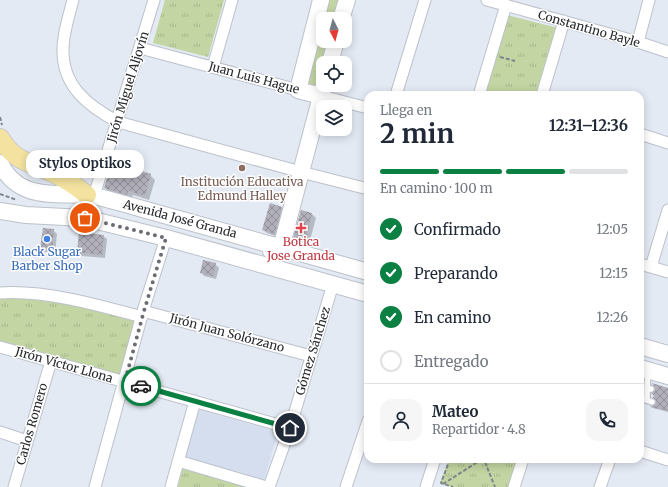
<!DOCTYPE html>
<html lang="es">
<meta charset="utf-8">
<style>
:root{--surface:#fff;--page:#f6f6f7;--text:#1f2937;--muted:#747a83;--line:#e0e1e3;--accent:#0b8043}
body{margin:0;font-family:Merriweather,serif;background:var(--page);color:var(--text);height:100vh;display:flex;flex-direction:column;font-size:15px;white-space:nowrap}
*{box-sizing:border-box;margin:0}
p{font-size:13px;color:var(--muted)}
.icon{flex:none;width:22px;height:22px;fill:none;stroke:currentColor;stroke-width:2;stroke-linecap:round;stroke-linejoin:round}
.map{position:relative;flex:1;overflow:hidden}
.panel{position:absolute;left:364px;top:91px;width:280px;height:372px;display:flex;flex-direction:column;background:var(--surface);border-radius:12px;box-shadow:0 2px 10px #0003}
.panel>*{flex:none}
.needle{width:26px;rotate:174deg}
.fabs{position:absolute;left:316px;top:12px;display:grid;gap:8px}
.fabs a{display:grid;place-items:center;width:36px;height:36px;border-radius:8px;background:var(--surface);box-shadow:0 2px 10px #0003;font-size:20px}
.pin{position:absolute;display:grid;place-items:center;width:34px;height:34px;color:#fff;margin:-17px;border:2px solid #fff;border-radius:50%;box-shadow:0 1px 4px #0007}
.courier{position:absolute;display:grid;place-items:center;width:40px;height:40px;margin:-20px;border:3px solid #0b8043;border-radius:50%;background:#fff;color:#222;box-shadow:0 1px 5px #0007}
.bubble{position:absolute;height:28px;border-radius:12px;background:var(--surface);box-shadow:0 2px 10px #0003;font-size:13px;font-weight:700;line-height:28px;text-align:center}
.headline em{font-style:normal;font-weight:700}
.headline div{display:flex;flex-direction:column-reverse}
.headline{display:flex;align-items:center;justify-content:space-between;height:68px;padding:0 16px}
h1{font-size:26px;font-weight:700;line-height:30px}
.bar{display:grid;grid-template-columns:repeat(4,1fr);gap:6px 4px;align-content:center;height:48px;padding:0 16px}
.bar i{height:5px;border-radius:3px;background:var(--line)}
.bar .selected{background:var(--accent)}
.bar p{grid-column:span 4}
.line{display:flex;align-items:center;gap:10px;padding:0 16px;border-top:1px solid var(--line)}
.line div{flex:1}
.round{display:grid;place-items:center;flex:none;width:42px;height:42px;border-radius:12px;background:var(--page)}
ol{padding:0 16px;list-style:none}
li{display:flex;align-items:center;gap:12px;height:44px}
li p{margin-inline-start:auto}
li .icon{padding:4px;border-radius:50%;background:var(--accent);color:#fff;stroke-width:4}
li:last-child{color:var(--muted)}
li i{width:22px;height:22px;border:2px solid var(--line);border-radius:50%}
.map>svg:first-child{display:block}
.built{fill:#d5deee}
.grass{fill:#c2d5a2}
.park{fill:url(#park-tufts)}
.shadow{fill:#0003}
.building{fill:url(#building-cross-hatch)}
.lines{fill:none;stroke-linecap:round;stroke-linejoin:round}
.lane-casing{stroke:#bcc1ca;stroke-width:8}
.street-casing{stroke:#bcc1ca;stroke-width:13}
.secondary-casing{stroke:#bcc1ca;stroke-width:18}
.primary-casing{stroke:#c7c8c8;stroke-width:20}
.path{stroke:#81858b;stroke-width:2;stroke-dasharray:4 2;stroke-linecap:butt}
.lane{stroke:#fff;stroke-width:5.5}
.street{stroke:#fff;stroke-width:11}
.secondary{stroke:#fff;stroke-width:16}
.primary{stroke:#f4e3a0;stroke-width:18}
.done{stroke:#6a6d73;stroke-width:4;stroke-dasharray:0 7.2}
.route{stroke:#0b8043;stroke-width:5}
.education-dot{fill:#8d6e63;stroke:#fff;stroke-width:1.5}
.health-dot{fill:#e0444e;stroke:#fff;stroke-width:1.5}
.shop-dot{fill:#3f7fe0;stroke:#fff;stroke-width:1.5}
.labels{text-anchor:middle;stroke-width:3;stroke-linejoin:round;paint-order:stroke}
.street-label{font-size:12px;fill:#282a2d;stroke:#fff}
.education-label{font-size:12px;fill:#785e54;stroke:#fff}
.health-label{font-size:12px;fill:#be3a42;stroke:#fff}
.shop-label{font-size:12px;fill:#366cbe;stroke:#fff}
</style>
<div class="map">
<svg width="668" height="487" viewBox="0 0 668 487">
<defs>
<pattern id="park-tufts" width="24" height="20" patternUnits="userSpaceOnUse"><rect width="24" height="20" fill="#c2d5a2"/><path d="M3 7l-1-3M5 7V3M7 7l1-3M15 17l-1-3M17 17v-4M19 17l1-3" fill="none" stroke="#a7b78c"/></pattern>
<pattern id="building-cross-hatch" width="8" height="8" patternUnits="userSpaceOnUse"><rect width="8" height="8" fill="#b1afb9"/><path d="M0 0l8 8M0 8l8-8" fill="none" stroke="#908f97"/></pattern>
</defs>
<rect width="100%" height="100%" fill="#e4eaf4"/>
<!-- built -->
<path class="built" d="M 198,409 L 278,432 L 264,480 L 184,457 Z"/>
<!-- grass -->
<path class="grass" d="M 326,0 L 339,0 L 333,19 L 323,19 L 323,41 L 327,41 L 314,88 L 303,85 Z"/>
<!-- park -->
<path class="park" d="M 165,0 L 224,0 L 208,57 L 153,43 Z
M 507,15 L 558,28 L 540,95 L 485,95 Z
M 2,295 L 78,306 L 138,320 L 121,377 L 0,345 L 0,296 Z
M 449,459 L 519,459 L 509,487 L 452,487 L 440,483 Z
M 183,468 L 254,487 L 178,487 Z"/>
<!-- shadow -->
<path class="shadow" d="M 135,167 L 139,171 L 150,175 L 155,180 L 149,200 L 133,195 L 132,199 L 110,193 L 105,188 Z
M 282,208 L 285,211 L 278,237 L 267,233 L 263,230 Z
M 301,212 L 312,214 L 316,218 L 309,244 L 298,241 L 295,238 Z
M 53,230 L 57,234 L 55,253 L 45,252 L 41,248 Z
M 103,236 L 107,239 L 105,258 L 82,256 L 78,252 Z
M 215,264 L 219,268 L 216,279 L 204,276 L 201,272 Z
M 668,389 L 668,412 L 653,408 L 652,407 L 657,403 L 653,394 Z"/>
<!-- building -->
<path class="building" d="M 112,161 L 135,166 L 135,169 L 151,174 L 145,196 L 128,191 L 127,195 L 104,188 Z
M 270,203 L 282,207 L 275,234 L 262,230 Z
M 301,210 L 312,213 L 306,241 L 293,238 Z
M 43,228 L 54,229 L 52,250 L 40,248 Z
M 79,232 L 104,235 L 102,255 L 77,252 Z
M 203,260 L 216,263 L 213,276 L 200,273 Z
M 652,383 L 668,388 L 668,411 L 650,407 L 654,405 L 656,403 L 655,400 L 653,398 L 654,395 L 651,394 L 655,390 Z"/>
<g class="lines">
<!-- lane casing -->
<g class="lane-casing">
<path id="lane" d="M 648,372 L 647,388 L 651,389
M 640,398 L 652,402
M 647,400 L 647,388"/>
</g>
<!-- street casing -->
<g class="street-casing">
<path id="street" d="M 73,0 C 69,16 63,33 63,49 C 62,86 88,106 118,122 L 301,172 L 368,189
M 487,0 L 638,42 L 668,52
M 638,42 L 649,0
M 140,48 L 298,90
M 213,67 L 232,0
M 396,95 L 425,0
M 479,95 L 506,5
M 542,95 L 564,21
M 321,96 L 368,108
M 640,134 L 668,143
M 94,196 L 154,0
M 640,264 L 668,272
M 651,267 L 668,210
M 0,293 C 45,290 98,305 142,317
M 143,311 L 311,356
M 0,347 L 290,428
M 0,432 L 27,441
M 640,451 L 668,460
M 178,461 L 263,486
M 14,487 L 51,361
M 95,487 L 143,311 L 166,238
M 171,487 L 195,401
M 269,487 L 290,428 L 333,284
M 346,487 L 368,421
M 426,487 L 435,459
M 514,487 L 523,459
M 600,487 L 610,459"/>
</g>
<!-- secondary casing -->
<g class="secondary-casing">
<path id="secondary" d="M 341,19 L 347,0
M 330,63 L 336,41
M 321,96 L 298,90 L 321,0
M 0,163 C 18,200 52,193 87,195 C 102,197 117,202 132,206 L 368,272
M 0,211 L 26,215 L 85,218 L 166,238 L 368,294
M 271,251 L 281,248 L 324,85
M 640,346 L 668,354
M 640,368 L 668,376"/>
</g>
<!-- primary casing -->
<g class="primary-casing">
<path id="primary" d="M 0,138 C 14,161 28,162 51,172 C 64,178 76,186 87,195"/>
</g>
<!-- path -->
<path class="path" d="M 500,57 L 515,61
M 0,117 L 2,125
M 0,194 L 17,200
M 450,459 L 441,483 L 453,487
M 480,459 L 479,461 L 485,462 L 486,459
M 485,462 L 495,487
M 443,484 L 479,461"/>
<!-- lane -->
<use href="#lane" class="lane"/>
<!-- street -->
<use href="#street" class="street"/>
<!-- secondary -->
<use href="#secondary" class="secondary"/>
<!-- primary -->
<use href="#primary" class="primary"/>
</g>
<g class="lines">
<!-- done -->
<path class="done" d="M 85,218 L 166,238 L 144,311 L 125,381 L 141,386"/>
<!-- route -->
<path class="route" d="M 141,386 L 290,428"/>
</g>
<!-- markers -->
<circle class="education-dot" cx="242" cy="168" r="4"/>
<path class="health-dot" d="M299 222h4v4h4v4h-4v4h-4v-4h-4v-4h4z"/>
<circle class="shop-dot" cx="47" cy="239" r="4"/>
<g class="labels">
<!-- street labels -->
<g class="street-label">
<text transform="translate(589 29) rotate(16)" y="4">Constantino Bayle</text>
<text transform="translate(254 78) rotate(15)" y="4">Juan Luis Hague</text>
<text transform="translate(128 87) rotate(-73)" y="4">Jirón Miguel Aljovín</text>
<text transform="translate(180 219) rotate(15)" y="4">Avenida José Granda</text>
<text transform="translate(227 333) rotate(15)" y="4">Jirón Juan Solórzano</text>
<text transform="translate(313 351) rotate(-73)" y="4">Gómez Sánchez</text>
<text transform="translate(64 365) rotate(16)" y="4">Jirón Víctor Llona</text>
<text transform="translate(32 424) rotate(-74)" y="4">Carlos Romero</text>
</g>
<!-- education labels -->
<g class="education-label">
<text x="242" y="186">Institución Educativa<tspan x="242" dy="14">Edmund Halley</tspan></text>
</g>
<!-- health labels -->
<g class="health-label">
<text x="301" y="246">Botica<tspan x="301" dy="14">Jose Granda</tspan></text>
</g>
<!-- shop labels -->
<g class="shop-label">
<text x="47" y="256">Black Sugar<tspan x="47" dy="14">Barber Shop</tspan></text>
</g>
</g>
</svg>
<div class="fabs">
<a><svg class="needle" viewBox="-14 -14 28 28"><path d="M0-13l5 13h-10z" fill="#e53935"/><path d="M0 13l5-13h-10z" fill="#747a83"/></svg></a>
<a><svg class="icon" aria-label="locate" viewBox="0 0 24 24"><circle cx="12" cy="12" r="6"/><path d="M12 2v4M12 18v4M2 12h4M18 12h4"/></svg></a>
<a><svg class="icon" aria-label="layers" viewBox="0 0 24 24"><path d="M12 4l9 5-9 5-9-5zM3 14l9 5 9-5"/></svg></a>
</div>
<div class="pin" style="left:85px;top:218px;background:#ea580c"><svg class="icon" aria-label="bag" viewBox="0 0 24 24"><path d="M5 8h14l-1 12H6zM9 8a3 3 0 0 1 6 0"/></svg></div>
<div class="pin" style="left:290px;top:428px;background:#1f2937"><svg class="icon" aria-label="home" viewBox="0 0 24 24"><path d="M3 11l9-7 9 7M6 9v11h12V9"/></svg></div>
<div class="courier" style="left:141px;top:386px"><svg class="icon" aria-label="car" viewBox="0 0 24 24"><path d="M5 17H2v-5l4-1 3-4h7l3 4 3 1v5h-3M9 17h6M6 11h13"/><circle cx="7" cy="17" r="2"/><circle cx="17" cy="17" r="2"/></svg></div>
<div class="bubble" style="left:26px;top:150px;width:118px">Stylos Optikos</div>
<section class="panel">
<div class="headline"><div><h1>2 min</h1><p>Llega en</p></div><em>12:31–12:36</em></div>
<div class="bar"><i class="selected"></i><i class="selected"></i><i class="selected"></i><i></i><p>En camino · 100 m</p></div>
<ol>
<li><svg class="icon" aria-label="check" viewBox="0 0 24 24"><path d="M5 12l5 5 9-10"/></svg>Confirmado<p>12:05</p></li>
<li><svg class="icon" aria-label="check" viewBox="0 0 24 24"><path d="M5 12l5 5 9-10"/></svg>Preparando<p>12:15</p></li>
<li><svg class="icon" aria-label="check" viewBox="0 0 24 24"><path d="M5 12l5 5 9-10"/></svg>En camino<p>12:26</p></li>
<li><i></i>Entregado</li>
</ol>
<div class="line" style="height:72px"><a class="round"><svg class="icon" aria-label="person" viewBox="0 0 24 24"><circle cx="12" cy="8" r="4"/><path d="M4 21q1-7 8-7t8 7"/></svg></a><div><b>Mateo</b><p>Repartidor · 4.8</p></div><a class="round"><svg class="icon" aria-label="phone" viewBox="0 0 24 24"><path d="M5 4h4l2 5-3 2q2 4 5 5l2-3 5 2v4C11 20 4 13 5 4z"/></svg></a></div>
</section>
</div>
